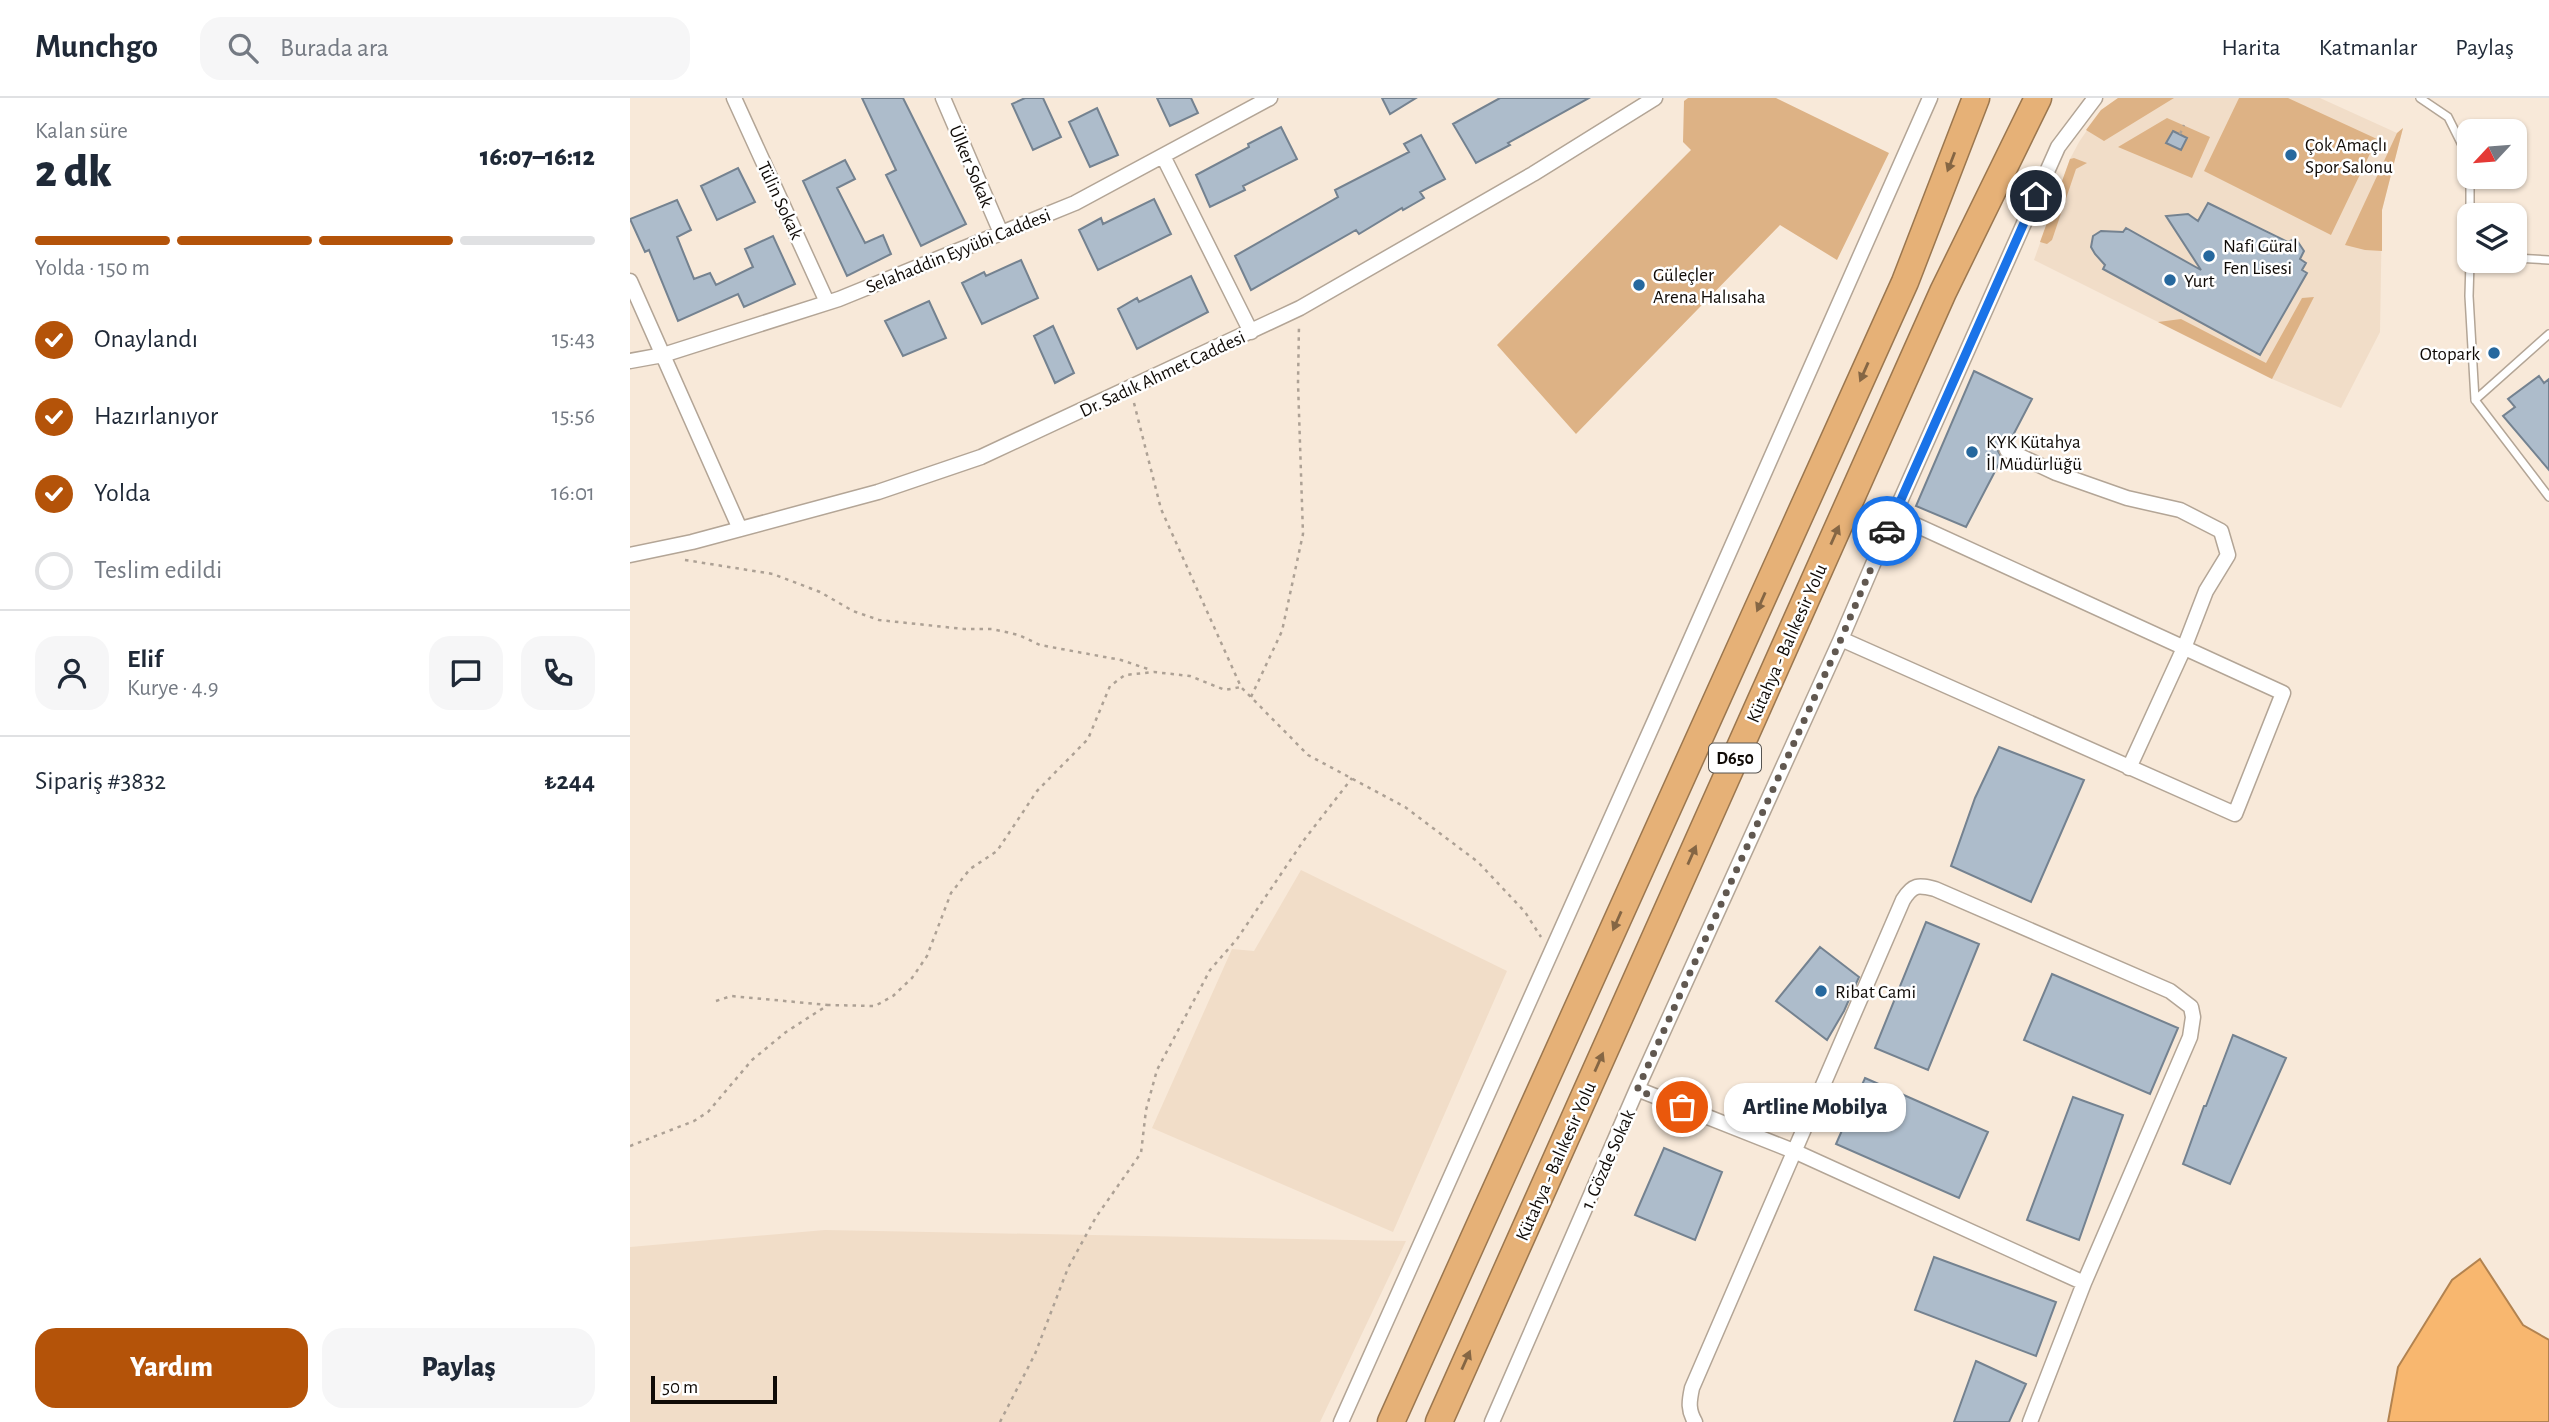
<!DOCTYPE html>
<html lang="tr">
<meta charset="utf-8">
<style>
:root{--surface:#fff;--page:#f6f6f7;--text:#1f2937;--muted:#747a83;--line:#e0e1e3;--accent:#b45309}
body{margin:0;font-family:"Alegreya Sans",sans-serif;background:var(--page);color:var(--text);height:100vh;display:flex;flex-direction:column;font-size:26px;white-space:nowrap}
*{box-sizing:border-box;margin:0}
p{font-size:23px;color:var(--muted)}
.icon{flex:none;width:38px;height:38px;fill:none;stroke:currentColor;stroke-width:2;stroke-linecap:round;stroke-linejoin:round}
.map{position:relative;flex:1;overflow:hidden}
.side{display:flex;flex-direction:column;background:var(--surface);width:630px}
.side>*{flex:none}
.needle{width:46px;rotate:244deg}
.fabs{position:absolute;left:1827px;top:21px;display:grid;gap:14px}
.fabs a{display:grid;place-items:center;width:70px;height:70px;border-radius:14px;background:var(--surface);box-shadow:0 2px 5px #0004;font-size:35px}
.scale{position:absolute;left:21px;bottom:18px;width:126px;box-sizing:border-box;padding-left:7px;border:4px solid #0f0a06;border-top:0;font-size:19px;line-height:24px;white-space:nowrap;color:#0f0a06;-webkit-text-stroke:5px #fff;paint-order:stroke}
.pin{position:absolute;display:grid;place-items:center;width:60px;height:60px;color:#fff;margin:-30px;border:4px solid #fff;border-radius:50%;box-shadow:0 2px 7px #0007}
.courier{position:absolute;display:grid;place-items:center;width:70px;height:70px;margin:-35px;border:5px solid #1a73e8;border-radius:50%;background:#fff;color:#222;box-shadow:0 2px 9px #0007}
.bubble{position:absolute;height:49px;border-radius:21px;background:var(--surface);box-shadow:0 2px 5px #0004;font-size:23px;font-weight:800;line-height:49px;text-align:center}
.head em{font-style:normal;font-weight:800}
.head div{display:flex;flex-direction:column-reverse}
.head{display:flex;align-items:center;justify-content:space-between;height:119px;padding:0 35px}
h1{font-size:46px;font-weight:800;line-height:52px}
.bar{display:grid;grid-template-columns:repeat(4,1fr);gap:10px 7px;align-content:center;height:84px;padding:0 35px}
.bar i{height:9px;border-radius:5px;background:var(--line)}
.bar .active{background:var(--accent)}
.bar p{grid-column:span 4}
.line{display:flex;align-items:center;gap:18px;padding:0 35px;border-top:2px solid var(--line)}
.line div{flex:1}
.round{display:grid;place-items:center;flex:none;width:74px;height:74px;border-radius:21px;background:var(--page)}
ol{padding:0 35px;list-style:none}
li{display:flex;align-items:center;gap:21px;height:77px}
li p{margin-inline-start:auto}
li .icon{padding:7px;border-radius:50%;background:var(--accent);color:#fff;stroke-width:4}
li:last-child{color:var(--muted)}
li i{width:38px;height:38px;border:4px solid var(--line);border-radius:50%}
.button{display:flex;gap:14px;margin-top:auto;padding:14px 35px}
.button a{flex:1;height:80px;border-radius:21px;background:var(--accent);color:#fff;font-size:28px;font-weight:800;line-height:80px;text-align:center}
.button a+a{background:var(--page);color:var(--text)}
header{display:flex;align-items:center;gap:42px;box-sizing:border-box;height:98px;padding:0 35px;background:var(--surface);border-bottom:2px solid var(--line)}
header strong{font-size:33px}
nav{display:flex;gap:38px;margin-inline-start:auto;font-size:24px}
.search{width:490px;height:63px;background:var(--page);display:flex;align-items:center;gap:18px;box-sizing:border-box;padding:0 24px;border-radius:21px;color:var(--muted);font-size:26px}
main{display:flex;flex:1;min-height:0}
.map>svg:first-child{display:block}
.built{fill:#f1ddc8}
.green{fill:#ddb285}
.water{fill:#f8b76f;stroke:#b28350;stroke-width:2}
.building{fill:#adbccb;stroke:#748290;stroke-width:2}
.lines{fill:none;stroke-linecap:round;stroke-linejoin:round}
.lane-casing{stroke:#b3a596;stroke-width:10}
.street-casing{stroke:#b3a596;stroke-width:17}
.highway-casing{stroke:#9b774f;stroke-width:29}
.path{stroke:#ada195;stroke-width:2.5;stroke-dasharray:3.5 5;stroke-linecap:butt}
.lane{stroke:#fff;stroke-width:7}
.street{stroke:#fff;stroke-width:14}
.highway{stroke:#e6b177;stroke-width:26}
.oneway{fill:#856644}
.done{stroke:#615850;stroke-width:7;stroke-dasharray:0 12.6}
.route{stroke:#1a73e8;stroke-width:9}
.poi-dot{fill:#26689e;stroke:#fff;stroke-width:2.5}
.labels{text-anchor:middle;stroke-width:5;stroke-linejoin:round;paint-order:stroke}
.shield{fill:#fff;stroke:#575451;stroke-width:2}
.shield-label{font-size:18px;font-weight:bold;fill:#0f0a06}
.poi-label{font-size:19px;fill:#0f0a06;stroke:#fff;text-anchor:start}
.street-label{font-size:19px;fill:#0f0a06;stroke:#fff}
</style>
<header>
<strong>Munchgo</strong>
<div class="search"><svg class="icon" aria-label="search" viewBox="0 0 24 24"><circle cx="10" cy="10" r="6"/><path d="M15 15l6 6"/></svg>Burada ara</div>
<nav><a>Harita</a><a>Katmanlar</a><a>Paylaş</a></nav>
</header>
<main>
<section class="side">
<div class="head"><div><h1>2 dk</h1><p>Kalan süre</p></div><em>16:07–16:12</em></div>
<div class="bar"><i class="active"></i><i class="active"></i><i class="active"></i><i></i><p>Yolda · 150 m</p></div>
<ol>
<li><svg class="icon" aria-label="check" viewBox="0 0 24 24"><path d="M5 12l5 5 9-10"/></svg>Onaylandı<p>15:43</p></li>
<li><svg class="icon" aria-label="check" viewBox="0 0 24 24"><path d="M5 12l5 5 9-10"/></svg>Hazırlanıyor<p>15:56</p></li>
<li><svg class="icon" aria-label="check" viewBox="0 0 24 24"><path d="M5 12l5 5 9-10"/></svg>Yolda<p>16:01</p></li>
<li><i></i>Teslim edildi</li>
</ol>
<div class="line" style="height:126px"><a class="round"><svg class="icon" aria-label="person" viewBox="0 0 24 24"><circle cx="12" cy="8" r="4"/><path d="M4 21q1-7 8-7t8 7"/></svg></a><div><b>Elif</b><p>Kurye · 4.9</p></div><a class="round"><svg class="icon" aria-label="chat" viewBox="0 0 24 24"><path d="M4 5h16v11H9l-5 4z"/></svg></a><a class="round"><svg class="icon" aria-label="phone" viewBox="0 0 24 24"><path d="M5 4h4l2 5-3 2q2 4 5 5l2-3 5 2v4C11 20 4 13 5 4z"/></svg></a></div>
<div class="line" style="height:91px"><div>Sipariş #3832</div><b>₺244</b></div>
<div class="button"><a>Yardım</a><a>Paylaş</a></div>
</section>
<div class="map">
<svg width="1919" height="1324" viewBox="0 0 1919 1324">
<rect width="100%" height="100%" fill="#f8e9d9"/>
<!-- built -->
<path class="built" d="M 1488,0 L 1690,0 L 1767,35 L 1773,30 L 1752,112 L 1750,234 L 1711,310 L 1642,281 L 1404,162 L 1440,61 L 1449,44 L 1471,12 Z
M 671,772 L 877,873 L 763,1134 L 522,1030 L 602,851 L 624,853 Z
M 195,1132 L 776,1143 L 690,1324 L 0,1324 L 0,1149 Z"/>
<!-- green -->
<path class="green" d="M 1058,0 L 1146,0 L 1259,55 L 1207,162 L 1150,127 L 946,336 L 867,247 L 1061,52 L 1053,44 L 1054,3 Z
M 1488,0 L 1544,0 L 1474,43 L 1456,32 L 1471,12 Z
M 1609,0 L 1658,0 L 1747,41 L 1701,137 L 1574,73 Z
M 1537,20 L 1580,39 L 1562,80 L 1488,49 Z
M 1773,30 L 1752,112 L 1752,153 L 1735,152 L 1715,147 L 1767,35 Z
M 1444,60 L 1457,65 L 1446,71 L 1422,142 L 1417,146 L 1410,144 L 1440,61 Z
M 1684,199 L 1642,281 L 1528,224 L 1551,221 L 1636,265 L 1672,200 Z"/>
<!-- water -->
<path class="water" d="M 1850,1161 L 1893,1227 L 1919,1242 L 1919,1324 L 1758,1324 L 1768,1269 L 1822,1182 Z"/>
<!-- building -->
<path class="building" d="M 232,0 L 273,0 L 336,126 L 291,148 L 256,77 L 266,72 Z
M 395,0 L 413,0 L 431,39 L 403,52 L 382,6 Z
M 527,0 L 561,0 L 568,15 L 540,28 Z
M 752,0 L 786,0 L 760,16 Z
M 870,0 L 959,0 L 878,45 L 880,47 L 846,65 L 823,26 Z
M 467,10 L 488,57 L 460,69 L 439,24 Z
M 651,29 L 667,61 L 613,88 L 615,92 L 580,109 L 566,77 L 619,49 L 618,46 Z
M 1543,33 L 1557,40 L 1551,52 L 1536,45 Z
M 791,37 L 815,81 L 790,94 L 794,100 L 773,112 L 772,110 L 729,136 L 726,132 L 621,192 L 605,158 L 708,99 L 705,92 L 779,54 L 774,46 Z
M 215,62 L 225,81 L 207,90 L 235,145 L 253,137 L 261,156 L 217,178 L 173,83 Z
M 108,70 L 125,104 L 87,122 L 71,88 Z
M 524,101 L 541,136 L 468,172 L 449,132 L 471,120 L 473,126 Z
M 47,102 L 61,132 L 47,139 L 64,181 L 80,175 L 86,187 L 123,169 L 115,151 L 143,138 L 165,186 L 114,209 L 108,196 L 48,223 L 19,152 L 15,154 L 0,121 Z
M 1578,105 L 1658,144 L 1662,142 L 1668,144 L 1674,153 L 1670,161 L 1676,165 L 1672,172 L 1677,175 L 1630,257 L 1473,171 L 1475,167 L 1465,156 L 1461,149 L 1463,138 L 1471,133 L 1493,134 L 1496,130 L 1571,172 L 1536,118 L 1558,116 L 1568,123 Z
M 391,162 L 408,200 L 352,226 L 332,185 L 354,174 L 356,178 Z
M 561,178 L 578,214 L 507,251 L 488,211 L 507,200 L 509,204 Z
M 299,203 L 316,240 L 273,258 L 255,223 Z
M 423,228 L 444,275 L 425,285 L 404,238 Z
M 1344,273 L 1402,301 L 1380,343 L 1372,344 L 1369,347 L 1368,353 L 1372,360 L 1336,429 L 1286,408 Z
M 1909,278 L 1914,285 L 1919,281 L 1919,372 L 1873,318 L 1885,309 L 1878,301 Z
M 1369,649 L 1454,682 L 1401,804 L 1321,768 L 1345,700 Z
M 1296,824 L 1349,846 L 1298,972 L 1245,950 Z
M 1190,849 L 1229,879 L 1214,913 L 1197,942 L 1146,903 Z
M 1422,876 L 1548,930 L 1520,996 L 1394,942 Z
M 1603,937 L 1656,960 L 1600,1086 L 1553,1066 L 1574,1008 L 1576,1008 Z
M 1235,980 L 1358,1034 L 1329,1100 L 1206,1046 Z
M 1443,999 L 1493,1017 L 1449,1142 L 1397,1122 Z
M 1034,1050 L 1092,1074 L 1065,1142 L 1005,1117 Z
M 1304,1159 L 1426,1204 L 1406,1258 L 1285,1212 Z
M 1346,1263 L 1396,1286 L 1379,1324 L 1324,1324 Z"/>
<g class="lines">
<!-- lane casing -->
<g class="lane-casing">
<path id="lane" d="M 1790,0 L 1818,19 L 1839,61 L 1839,67
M 1840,79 L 1840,117
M 1885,160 L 1919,162
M 1840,163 L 1839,198 L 1845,302 L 1919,236
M 1845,302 L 1919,399"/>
</g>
<!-- street casing -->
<g class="street-casing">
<path id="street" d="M 104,0 L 197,204
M 313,0 L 371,135
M 533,58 L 621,234
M 0,183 L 110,431
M 0,263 L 33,257 L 209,201 L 445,105 L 640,0
M 1377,352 L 1426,375 L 1497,400 L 1550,412 L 1591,433 L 1598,457 L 1576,493 L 1554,550 L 1499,670
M 0,457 L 62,444 L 248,394 L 351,359 L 670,210 L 903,76 L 1025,0
M 1211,541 L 1605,716 L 1653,595 L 1264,417
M 1007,991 L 1166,1054 L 1454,1185
M 711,1324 L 1025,622 L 1300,0
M 862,1324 L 1007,991 L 1211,541 L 1264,417 L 1428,49 L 1465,0
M 1065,1324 C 1058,1312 1059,1304 1062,1290 L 1273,802 C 1283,786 1288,787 1305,791 L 1540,893 L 1561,909 L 1563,919 L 1560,939 L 1454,1185 L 1400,1324"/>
</g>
<!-- highway casing -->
<g class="highway-casing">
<path id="highway" d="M 761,1324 L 1275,184 L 1346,0
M 809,1324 L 1313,194 L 1408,0"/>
</g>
<!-- path -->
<path class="path" d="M 1550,36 L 1554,27
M 504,305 L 531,411 L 611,589 L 678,657 L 775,709 L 848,764 L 895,814 L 911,839
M 55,462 L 143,476 L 190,494 L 223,513 L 249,522 L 334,531 L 362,531 L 389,537 L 410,547 L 491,562 L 521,572
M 621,599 L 652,533 L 673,436 L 668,285 L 669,227
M 86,903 L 101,898 L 198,907
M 0,1048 L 64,1023 L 78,1014 L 122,962 L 156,934 L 198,907 L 245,908 L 263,898 L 282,880 L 297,858 L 321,795 L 340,771 L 367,753 L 407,693 L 458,641 L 480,588 L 495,577 L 524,574 L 560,578 L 595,592 L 611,589
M 370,1324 L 405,1256 L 438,1170 L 466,1119 L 511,1055 L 516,1012 L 527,972 L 580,872 L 607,841 L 674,742 L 722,680"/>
<!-- lane -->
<use href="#lane" class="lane"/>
<!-- street -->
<use href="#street" class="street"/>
<!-- highway -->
<use href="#highway" class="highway"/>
</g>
<!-- one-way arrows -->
<defs><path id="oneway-solid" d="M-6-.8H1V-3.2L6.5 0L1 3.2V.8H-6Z" transform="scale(1.75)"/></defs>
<g class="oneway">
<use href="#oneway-solid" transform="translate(1321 64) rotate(111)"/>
<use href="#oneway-solid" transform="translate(1234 274) rotate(114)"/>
<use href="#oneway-solid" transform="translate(1205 437) rotate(-66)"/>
<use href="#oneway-solid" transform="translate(1131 504) rotate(114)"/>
<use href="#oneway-solid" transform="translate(1062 757) rotate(-66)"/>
<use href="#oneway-solid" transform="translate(987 823) rotate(114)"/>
<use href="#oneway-solid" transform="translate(969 964) rotate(-66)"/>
<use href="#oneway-solid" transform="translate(836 1262) rotate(-66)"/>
</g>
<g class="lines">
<!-- done -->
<path class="done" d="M 1052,1009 L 1007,992 L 1211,541 L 1257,433"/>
<!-- route -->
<path class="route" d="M 1257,433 L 1406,98"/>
</g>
<!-- markers -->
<g class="poi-dot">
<circle cx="1661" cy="57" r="7"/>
<circle cx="1579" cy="158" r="7"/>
<circle cx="1540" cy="182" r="7"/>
<circle cx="1009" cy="187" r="7"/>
<circle cx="1864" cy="255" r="7"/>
<circle cx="1342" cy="354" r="7"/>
<circle cx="1191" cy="893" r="7"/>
</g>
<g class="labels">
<!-- shield labels -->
<rect class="shield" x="1079" y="645.5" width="52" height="29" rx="5"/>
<g class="shield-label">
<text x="1105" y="666">D650</text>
</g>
<!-- poi labels -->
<g class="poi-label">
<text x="1675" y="53">Çok Amaçlı<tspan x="1675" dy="22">Spor Salonu</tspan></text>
<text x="1593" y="154">Nafi Güral<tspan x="1593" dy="22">Fen Lisesi</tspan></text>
<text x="1023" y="183">Güleçler<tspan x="1023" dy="22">Arena Halısaha</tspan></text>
<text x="1554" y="189">Yurt</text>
<text x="1850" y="262" text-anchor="end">Otopark</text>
<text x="1356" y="350">KYK Kütahya<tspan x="1356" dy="22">İl Müdürlüğü</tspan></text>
<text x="1205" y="900">Ribat Cami</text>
</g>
<!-- street labels -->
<g class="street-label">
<text transform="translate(342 68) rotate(67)" y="7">Ülker Sokak</text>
<text transform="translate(151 102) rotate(65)" y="7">Tülin Sokak</text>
<text transform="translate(328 152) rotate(-22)" y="7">Selahaddin Eyyübi Caddesi</text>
<text transform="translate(532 275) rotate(-25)" y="7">Dr. Sadık Ahmet Caddesi</text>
<text transform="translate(1156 545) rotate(-66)" y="7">Kütahya - Balıkesir Yolu</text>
<text transform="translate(977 1061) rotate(-66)" y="7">1. Gözde Sokak</text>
<text transform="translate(925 1063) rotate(-66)" y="7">Kütahya - Balıkesir Yolu</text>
</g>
</g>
</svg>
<div class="fabs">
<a><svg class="needle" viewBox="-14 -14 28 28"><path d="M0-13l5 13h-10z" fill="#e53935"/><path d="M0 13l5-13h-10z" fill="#747a83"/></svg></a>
<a><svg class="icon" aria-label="layers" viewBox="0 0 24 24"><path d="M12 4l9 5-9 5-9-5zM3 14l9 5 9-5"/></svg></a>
</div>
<div class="scale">50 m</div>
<div class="pin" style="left:1052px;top:1009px;background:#ea580c"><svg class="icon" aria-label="bag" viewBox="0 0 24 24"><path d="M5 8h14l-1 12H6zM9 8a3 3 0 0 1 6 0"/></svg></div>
<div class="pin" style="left:1406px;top:98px;background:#1f2937"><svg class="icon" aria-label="home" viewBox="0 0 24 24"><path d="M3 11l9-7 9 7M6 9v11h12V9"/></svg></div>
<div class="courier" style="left:1257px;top:433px"><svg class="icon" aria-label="car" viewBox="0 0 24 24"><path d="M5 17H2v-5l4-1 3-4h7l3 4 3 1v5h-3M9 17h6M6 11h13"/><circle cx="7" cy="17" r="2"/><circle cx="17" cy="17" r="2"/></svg></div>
<div class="bubble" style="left:1094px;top:985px;width:182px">Artline Mobilya</div>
</div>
</main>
